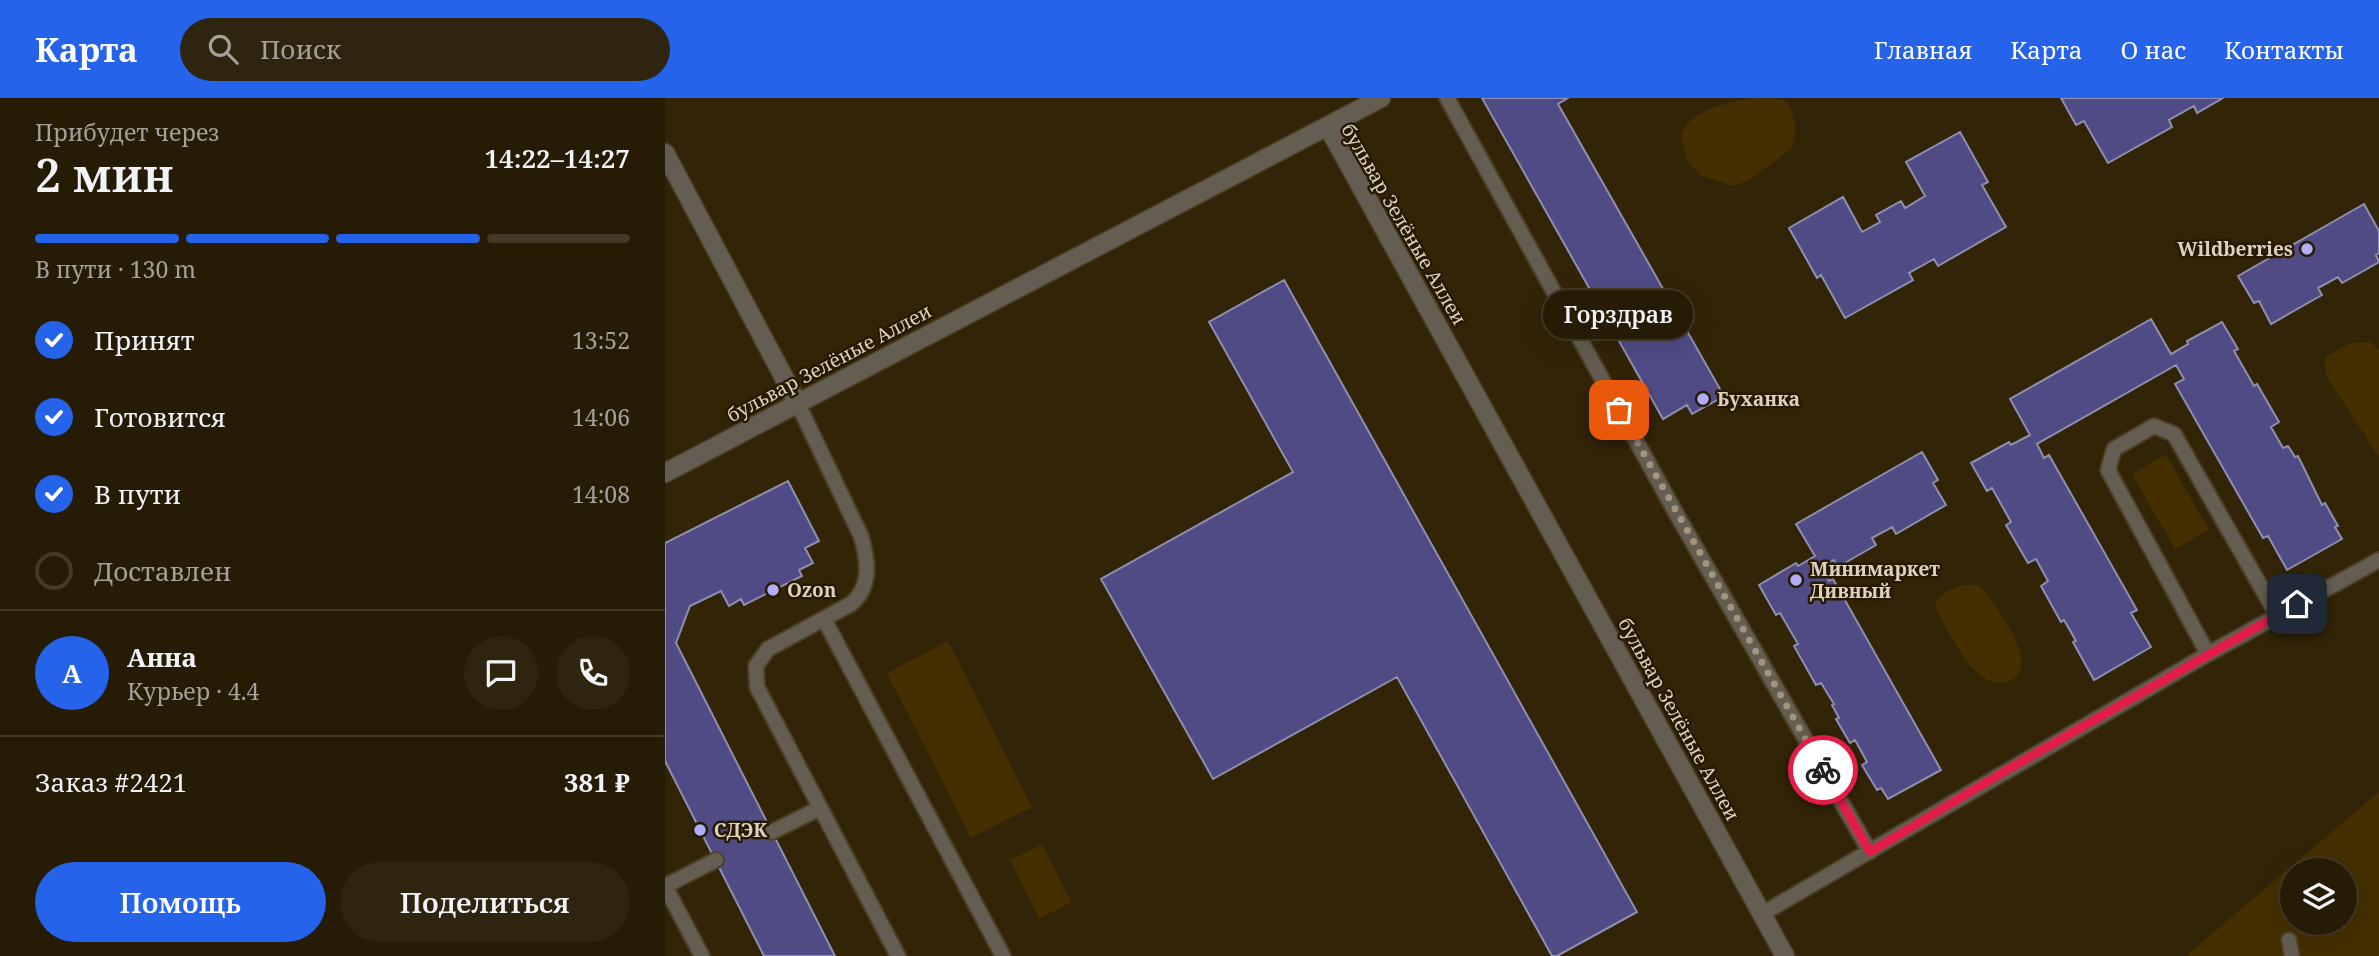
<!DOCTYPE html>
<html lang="ru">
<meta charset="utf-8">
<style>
:root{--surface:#261b05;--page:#2e240f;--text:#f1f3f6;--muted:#a4a19a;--line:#423927;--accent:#2563eb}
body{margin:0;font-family:"Noto Serif",serif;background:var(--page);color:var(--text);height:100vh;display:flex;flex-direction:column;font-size:26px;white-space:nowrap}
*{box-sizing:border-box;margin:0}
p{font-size:23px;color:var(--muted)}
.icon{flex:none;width:38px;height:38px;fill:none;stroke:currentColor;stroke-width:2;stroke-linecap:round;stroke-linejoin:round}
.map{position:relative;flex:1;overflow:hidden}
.panel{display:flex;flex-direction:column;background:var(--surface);width:665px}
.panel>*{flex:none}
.tools{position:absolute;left:1615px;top:760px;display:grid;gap:14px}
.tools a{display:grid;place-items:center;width:77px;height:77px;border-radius:50%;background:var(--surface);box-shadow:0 7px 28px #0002,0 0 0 2px var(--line);font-size:35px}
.pin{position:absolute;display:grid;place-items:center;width:60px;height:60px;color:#fff;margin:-30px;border-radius:14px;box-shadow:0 4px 10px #0006}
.courier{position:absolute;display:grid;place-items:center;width:70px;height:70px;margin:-35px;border:5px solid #e11d48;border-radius:50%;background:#fff;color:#222;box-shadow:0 2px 9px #0007}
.bubble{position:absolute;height:49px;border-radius:24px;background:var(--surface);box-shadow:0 7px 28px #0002,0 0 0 2px var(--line);font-size:23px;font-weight:600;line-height:49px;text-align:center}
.summary em{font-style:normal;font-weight:600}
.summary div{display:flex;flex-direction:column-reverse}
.summary{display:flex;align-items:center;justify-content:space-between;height:119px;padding:0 35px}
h1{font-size:46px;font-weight:600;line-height:52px}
.bar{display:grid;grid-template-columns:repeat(4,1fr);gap:10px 7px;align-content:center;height:84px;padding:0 35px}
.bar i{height:9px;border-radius:5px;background:var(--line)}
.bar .active{background:var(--accent)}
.bar p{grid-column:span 4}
.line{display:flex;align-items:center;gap:18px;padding:0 35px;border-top:2px solid var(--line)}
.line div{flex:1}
.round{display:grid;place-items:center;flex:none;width:74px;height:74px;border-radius:37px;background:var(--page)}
ol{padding:0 35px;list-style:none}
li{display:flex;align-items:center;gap:21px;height:77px}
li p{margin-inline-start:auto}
li .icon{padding:7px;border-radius:50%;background:var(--accent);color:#fff;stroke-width:4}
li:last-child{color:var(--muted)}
li i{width:38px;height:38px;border:4px solid var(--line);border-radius:50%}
.button{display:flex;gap:14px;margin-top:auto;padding:14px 35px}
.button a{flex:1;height:80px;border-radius:42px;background:var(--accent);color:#fff;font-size:28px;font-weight:600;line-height:80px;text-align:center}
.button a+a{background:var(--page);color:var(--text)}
header{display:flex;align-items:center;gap:42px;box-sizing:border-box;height:98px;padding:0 35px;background:var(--accent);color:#fff}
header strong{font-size:33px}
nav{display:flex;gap:38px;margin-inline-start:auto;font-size:24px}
.search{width:490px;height:63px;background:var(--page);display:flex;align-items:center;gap:18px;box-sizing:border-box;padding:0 24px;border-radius:38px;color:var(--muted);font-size:26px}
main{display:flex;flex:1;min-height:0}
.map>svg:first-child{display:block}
.green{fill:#452f00;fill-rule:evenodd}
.building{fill:#504b85;stroke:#8f8faf;stroke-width:2}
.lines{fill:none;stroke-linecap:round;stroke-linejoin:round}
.lane-casing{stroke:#4d4025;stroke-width:18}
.street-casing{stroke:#4d4025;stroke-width:21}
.lane{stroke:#645d51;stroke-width:14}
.street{stroke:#645d51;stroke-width:18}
.done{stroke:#a09581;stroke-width:7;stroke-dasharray:0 12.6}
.route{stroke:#e11d48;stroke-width:9}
.poi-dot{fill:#b1adfa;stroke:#281a00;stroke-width:2.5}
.labels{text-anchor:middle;stroke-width:5;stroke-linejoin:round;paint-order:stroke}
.street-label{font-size:19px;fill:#dbd2c2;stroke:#281a00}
.poi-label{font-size:19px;font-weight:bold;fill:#dbd2c2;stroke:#281a00;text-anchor:start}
</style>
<header>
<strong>Карта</strong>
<div class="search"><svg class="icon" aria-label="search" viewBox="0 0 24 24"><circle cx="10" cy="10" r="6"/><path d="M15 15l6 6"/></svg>Поиск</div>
<nav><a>Главная</a><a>Карта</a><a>О нас</a><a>Контакты</a></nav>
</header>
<main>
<section class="panel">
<div class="summary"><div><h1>2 мин</h1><p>Прибудет через</p></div><em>14:22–14:27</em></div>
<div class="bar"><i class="active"></i><i class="active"></i><i class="active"></i><i></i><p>В пути · 130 m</p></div>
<ol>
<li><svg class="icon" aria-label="check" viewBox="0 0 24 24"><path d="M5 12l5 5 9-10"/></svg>Принят<p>13:52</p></li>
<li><svg class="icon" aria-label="check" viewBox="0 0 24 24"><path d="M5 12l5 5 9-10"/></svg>Готовится<p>14:06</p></li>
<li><svg class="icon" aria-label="check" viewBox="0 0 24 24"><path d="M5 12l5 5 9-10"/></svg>В пути<p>14:08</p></li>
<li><i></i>Доставлен</li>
</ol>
<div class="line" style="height:126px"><b class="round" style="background:var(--accent);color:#fff">А</b><div><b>Анна</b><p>Курьер · 4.4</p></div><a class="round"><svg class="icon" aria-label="chat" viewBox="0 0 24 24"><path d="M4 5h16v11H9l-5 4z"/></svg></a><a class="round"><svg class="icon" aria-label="phone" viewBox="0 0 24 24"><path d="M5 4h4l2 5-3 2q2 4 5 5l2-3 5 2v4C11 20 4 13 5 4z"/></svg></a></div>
<div class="line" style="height:91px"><div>Заказ #2421</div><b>381 ₽</b></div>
<div class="button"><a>Помощь</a><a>Поделиться</a></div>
</section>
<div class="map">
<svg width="1714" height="858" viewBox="0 0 1714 858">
<rect width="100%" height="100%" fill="#322407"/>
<!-- green -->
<path class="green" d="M 1090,0 L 1107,0 L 1121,3 L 1126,12 L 1131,31 L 1127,50 L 1085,82 L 1067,88 L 1035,77 L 1022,62 L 1016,38 C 1018,34 1021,27 1025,23 C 1037,10 1072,2 1090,0 Z
M 1706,244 L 1714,252 L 1714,359 L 1661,278 L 1660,259 L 1686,245 Z
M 1501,357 L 1544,432 L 1510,451 L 1467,376 Z
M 1298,487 L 1314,487 C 1329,503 1376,566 1347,582 C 1340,586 1327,585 1321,581 C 1298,567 1285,535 1271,512 L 1271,503 L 1283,492 Z
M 283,543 L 367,709 L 306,740 L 222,575 Z
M 1714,694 L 1714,858 L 1521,858 ZM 1628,772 L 1680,772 L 1680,824 L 1628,824 Z
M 377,746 L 406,804 L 374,821 L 345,762 Z"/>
<!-- building -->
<path class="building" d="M 817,0 L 903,0 L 893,6 L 1059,298 L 1027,316 L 1022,307 L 998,321 Z
M 1396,0 L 1558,0 L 1532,15 L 1529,8 L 1504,22 L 1507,29 L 1443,65 L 1419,23 L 1411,27 Z
M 1295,34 L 1323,84 L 1317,87 L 1341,129 L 1273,168 L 1269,161 L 1244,175 L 1248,182 L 1180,220 L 1156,177 L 1152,180 L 1124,130 L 1178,99 L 1197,134 L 1215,124 L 1211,117 L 1236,103 L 1240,110 L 1260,98 L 1241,64 Z
M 1699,106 L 1714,133 L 1714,155 L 1711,157 L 1714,164 L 1677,185 L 1673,179 L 1653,190 L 1657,197 L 1606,226 L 1594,203 L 1589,205 L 1573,178 Z
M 619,182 L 972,814 L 892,858 L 887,858 L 732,579 L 548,681 L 436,481 L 628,374 L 544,224 Z
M 1486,221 L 1506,256 L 1523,246 L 1522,243 L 1557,224 L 1573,251 L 1569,253 L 1589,288 L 1592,286 L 1614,324 L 1606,329 L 1618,350 L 1623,348 L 1630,359 L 1633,358 L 1657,407 L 1660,405 L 1673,428 L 1670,429 L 1677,441 L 1622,472 L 1603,438 L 1598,440 L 1510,286 L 1519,281 L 1511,267 L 1372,346 L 1379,360 L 1384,357 L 1472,512 L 1466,515 L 1486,549 L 1429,582 L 1408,544 L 1411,543 L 1399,522 L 1396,524 L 1376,488 L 1383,483 L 1371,461 L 1363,465 L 1341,427 L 1346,424 L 1327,390 L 1322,393 L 1306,365 L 1344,344 L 1346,347 L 1365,337 L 1345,301 Z
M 1257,354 L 1273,382 L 1268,385 L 1281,407 L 1231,436 L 1227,429 L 1222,432 L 1207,440 L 1211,447 L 1173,469 L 1169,462 L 1156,469 L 1164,483 L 1168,481 L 1276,672 L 1223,701 L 1216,690 L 1212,692 L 1197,667 L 1202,664 L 1190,642 L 1185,645 L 1171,621 L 1174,620 L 1167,607 L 1169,606 L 1156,585 L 1151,587 L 1129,548 L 1133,546 L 1115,515 L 1111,517 L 1094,487 L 1131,465 L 1133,468 L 1150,458 L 1131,426 Z
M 123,383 L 154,443 L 140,450 L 148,465 L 134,472 L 137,478 L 79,507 L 76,501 L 64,508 L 56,493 L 25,508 L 11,545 L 170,858 L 99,858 L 0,663 L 0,445 Z"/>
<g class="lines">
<!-- lane casing -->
<g class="lane-casing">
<path id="lane" d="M 782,0 L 1012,417 L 1205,754
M 132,304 L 196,438 C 203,462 207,489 186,506 L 103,551 L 91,568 L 92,589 L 233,858
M 159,521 L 338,858
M 1543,556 L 1443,372 L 1449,351 L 1489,328 L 1509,336 L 1612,517
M 107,734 L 155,710
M 0,788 L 37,858
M 0,788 L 51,762
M 1097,816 L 1543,556 L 1714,462
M 1624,842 L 1627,858"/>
</g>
<!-- street casing -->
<g class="street-casing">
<path id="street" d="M 663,29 L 1120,858
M 0,55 L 132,304
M 0,375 L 716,0"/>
</g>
<!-- lane -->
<use href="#lane" class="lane"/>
<!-- street -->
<use href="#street" class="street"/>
</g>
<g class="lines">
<!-- done -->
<path class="done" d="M 954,312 L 1158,672"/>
<!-- route -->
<path class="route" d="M 1158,672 L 1205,754 L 1340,673 L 1632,506"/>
</g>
<!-- markers -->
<g class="poi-dot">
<circle cx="1642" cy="151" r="7"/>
<circle cx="1038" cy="301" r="7"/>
<circle cx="1131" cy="482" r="7"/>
<circle cx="108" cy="492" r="7"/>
<circle cx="35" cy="732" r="7"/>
</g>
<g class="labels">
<!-- street labels -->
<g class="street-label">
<text transform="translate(739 126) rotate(60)" y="7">бульвар Зелёные Аллеи</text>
<text transform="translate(164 265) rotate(-28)" y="7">бульвар Зелёные Аллеи</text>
<text transform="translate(1014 621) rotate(61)" y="7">бульвар Зелёные Аллеи</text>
</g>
<!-- poi labels -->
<g class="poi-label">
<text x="1628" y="158" text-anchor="end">Wildberries</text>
<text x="1052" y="308">Буханка</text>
<text x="1145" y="478">Минимаркет<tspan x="1145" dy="22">Дивный</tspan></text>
<text x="122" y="499">Ozon</text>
<text x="49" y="739">СДЭК</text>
</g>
</g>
</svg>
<div class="tools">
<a><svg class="icon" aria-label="layers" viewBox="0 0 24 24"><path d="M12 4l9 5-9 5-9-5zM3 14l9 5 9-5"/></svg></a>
</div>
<div class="pin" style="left:954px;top:312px;background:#ea580c"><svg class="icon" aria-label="bag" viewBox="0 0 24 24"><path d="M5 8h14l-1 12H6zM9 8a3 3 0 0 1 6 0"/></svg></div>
<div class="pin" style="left:1632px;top:506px;background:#1f2937"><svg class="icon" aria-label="home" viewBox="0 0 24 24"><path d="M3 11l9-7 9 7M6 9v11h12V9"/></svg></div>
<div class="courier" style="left:1158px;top:672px"><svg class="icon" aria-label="bike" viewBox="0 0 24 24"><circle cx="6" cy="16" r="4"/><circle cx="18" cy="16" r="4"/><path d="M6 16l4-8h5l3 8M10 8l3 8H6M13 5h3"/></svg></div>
<div class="bubble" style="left:878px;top:192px;width:150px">Горздрав</div>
</div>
</main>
